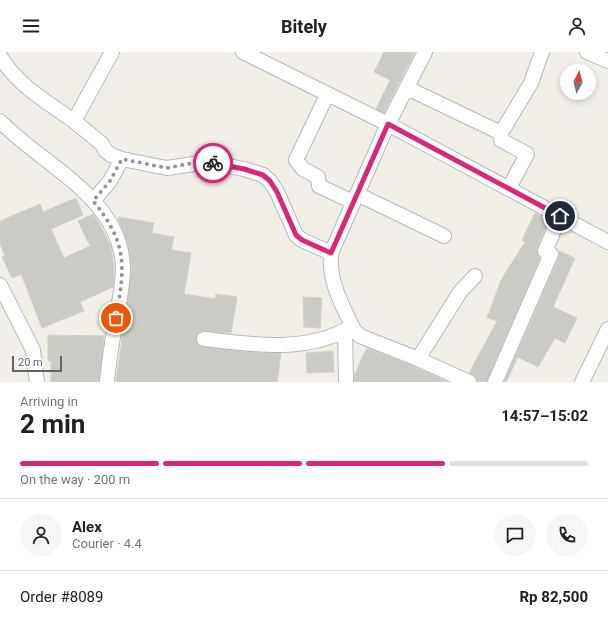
<!DOCTYPE html>
<meta charset="utf-8">
<style>
:root{--surface:#fff;--page:#f6f6f6;--text:#202124;--muted:#757577;--line:#e0e0e0;--accent:#db2777}
body{margin:0;font-family:Roboto,sans-serif;background:var(--page);color:var(--text);height:100vh;display:flex;flex-direction:column;font-size:15px;white-space:nowrap}
*{box-sizing:border-box;margin:0}
p{font-size:13px;color:var(--muted)}
.icon{flex:none;width:22px;height:22px;fill:none;stroke:currentColor;stroke-width:2;stroke-linecap:round;stroke-linejoin:round}
.map{position:relative;height:330px;overflow:hidden}
.panel{display:flex;flex-direction:column;background:var(--surface);flex:1}
.panel>*{flex:none}
.needle{width:26px;rotate:7deg}
.fabs{position:absolute;left:560px;top:12px;display:grid;gap:8px}
.fabs a{display:grid;place-items:center;width:36px;height:36px;border-radius:50%;background:var(--surface);box-shadow:0 2px 6px #0003;font-size:20px}
.scale{position:absolute;left:12px;bottom:10px;width:50px;box-sizing:border-box;padding-left:4px;border:2px solid #5f6368;border-top:0;font-size:11px;line-height:14px;white-space:nowrap;color:#5f6368;-webkit-text-stroke:3px #fff;paint-order:stroke}
.pin{position:absolute;display:grid;place-items:center;width:34px;height:34px;color:#fff;margin:-17px;border:2px solid #fff;border-radius:50%;box-shadow:0 1px 4px #0007}
.courier{position:absolute;display:grid;place-items:center;width:40px;height:40px;margin:-20px;border:3px solid #db2777;border-radius:50%;background:#fff;color:#222;box-shadow:0 1px 5px #0007}
.overview em{font-style:normal;font-weight:700}
.overview div{display:flex;flex-direction:column-reverse}
.overview{display:flex;align-items:center;justify-content:space-between;height:68px;padding:0 20px}
h1{font-size:26px;font-weight:700;line-height:30px}
.bar{display:grid;grid-template-columns:repeat(4,1fr);gap:6px 4px;align-content:center;height:48px;padding:0 20px}
.bar i{height:5px;border-radius:3px;background:var(--line)}
.bar .on{background:var(--accent)}
.bar p{grid-column:span 4}
.line{display:flex;align-items:center;gap:10px;padding:0 20px;border-top:1px solid var(--line)}
.line div{flex:1}
.round{display:grid;place-items:center;flex:none;width:42px;height:42px;border-radius:21px;background:var(--page)}
header{display:flex;justify-content:space-between;align-items:center;height:52px;padding:0 20px;background:var(--surface);font-size:18px;font-weight:700}
.map>svg:first-child{display:block}
.building{fill:#cccac5;stroke:#d6d1c6}
.lines{fill:none;stroke-linecap:round;stroke-linejoin:round}
.minor-casing{stroke:#b5b8bc;stroke-width:16}
.minor{stroke:#fff;stroke-width:14}
.done{stroke:#929495;stroke-width:4;stroke-dasharray:0 7.2}
.route{stroke:#db2777;stroke-width:5}
</style>
<header><svg class="icon" aria-label="menu" viewBox="0 0 24 24"><path d="M4 6h16M4 12h16M4 18h16"/></svg>Bitely<svg class="icon" aria-label="person" viewBox="0 0 24 24"><circle cx="12" cy="8" r="4"/><path d="M4 21q1-7 8-7t8 7"/></svg></header>
<div class="map">
<svg width="608" height="330" viewBox="0 0 608 330">
<rect width="100%" height="100%" fill="#f1efe8"/>
<!-- building -->
<path class="building" d="M 384,0 L 415,0 L 384,61 L 376,57 L 390,28 L 374,20 Z
M 76,146 L 83,163 L 51,177 L 64,206 L 90,194 L 78,169 L 93,162 L 99,171 L 111,195 L 114,217 L 113,235 L 80,250 L 84,259 L 42,276 L 21,222 L 12,226 L 2,205 L 5,204 L 0,192 L 0,169 L 40,152 L 43,160 Z
M 535,161 L 549,168 L 537,196 L 537,200 L 540,206 L 487,330 L 477,330 L 476,325 L 469,321 L 497,269 L 487,266 L 501,228 L 525,190 L 522,188 Z
M 118,165 L 154,171 L 152,181 L 174,185 L 171,198 L 191,201 L 184,242 L 215,247 L 216,242 L 237,245 L 231,281 L 201,279 L 196,286 L 199,294 L 239,299 L 281,301 L 277,330 L 116,330 L 132,216 L 127,190 L 118,168 Z
M 559,199 L 575,206 L 553,255 L 577,266 L 565,291 L 555,286 L 538,315 L 518,305 L 506,330 L 504,330 L 559,205 Z
M 303,245 L 322,246 L 320,276 L 304,275 Z
M 48,283 L 104,284 L 99,330 L 51,330 L 51,309 L 48,309 Z
M 366,297 L 370,297 L 415,315 L 448,330 L 354,330 L 354,324 Z
M 333,299 L 334,320 L 307,321 L 306,301 Z"/>
<g class="lines">
<!-- minor casing -->
<g class="minor-casing">
<path id="minor" d="M 112,0 L 74,69 L 102,92 L 105,98 L 111,103 L 122,107 L 167,116 L 207,110 L 244,117 L 263,123 L 270,129 L 277,140 L 296,183 L 302,188 L 331,201
M 243,0 L 388,72 L 332,199 C 326,225 343,255 354,278 L 360,284 L 418,307 L 469,330
M 425,0 L 388,72 L 608,190
M 587,0 L 608,9
M 0,4 C 17,33 47,50 74,69
M 407,36 L 501,81 L 501,88 L 527,102 L 509,136
M 327,43 L 296,108 L 303,117 L 318,125 L 319,134 L 353,150
M 0,69 C 43,114 121,145 123,216 C 123,231 120,246 117,261 C 113,284 109,307 107,330
M 501,81 L 531,31 L 542,0
M 357,142 L 444,184
M 93,149 L 110,129 L 122,107
M 0,233 L 33,298 L 37,330
M 204,287 C 250,292 303,301 345,278
M 418,307 L 460,240 L 475,224
M 346,330 L 345,278 L 353,278
M 495,330 L 551,202 L 545,199 L 560,164
M 582,330 L 608,277"/>
</g>
<!-- minor -->
<use href="#minor" class="minor"/>
</g>
<g class="lines">
<!-- done -->
<path class="done" d="M 116,266 C 125,215 128,191 93,149 L 110,129 L 122,107 L 167,116 L 198,110 L 213,111"/>
<!-- route -->
<path class="route" d="M 213,111 L 244,117 L 263,123 L 270,129 L 277,140 L 296,183 L 302,188 L 331,201 L 388,72 L 560,164"/>
</g>
</svg>
<div class="fabs">
<a><svg class="needle" viewBox="-14 -14 28 28"><path d="M0-13l5 13h-10z" fill="#e53935"/><path d="M0 13l5-13h-10z" fill="#757577"/></svg></a>
</div>
<div class="scale">20 m</div>
<div class="pin" style="left:116px;top:266px;background:#ea580c"><svg class="icon" aria-label="bag" viewBox="0 0 24 24"><path d="M5 8h14l-1 12H6zM9 8a3 3 0 0 1 6 0"/></svg></div>
<div class="pin" style="left:560px;top:164px;background:#1f2937"><svg class="icon" aria-label="home" viewBox="0 0 24 24"><path d="M3 11l9-7 9 7M6 9v11h12V9"/></svg></div>
<div class="courier" style="left:213px;top:111px"><svg class="icon" aria-label="bike" viewBox="0 0 24 24"><circle cx="6" cy="16" r="4"/><circle cx="18" cy="16" r="4"/><path d="M6 16l4-8h5l3 8M10 8l3 8H6M13 5h3"/></svg></div>
</div>
<section class="panel">
<div class="overview"><div><h1>2 min</h1><p>Arriving in</p></div><em>14:57–15:02</em></div>
<div class="bar"><i class="on"></i><i class="on"></i><i class="on"></i><i></i><p>On the way · 200 m</p></div>
<div class="line" style="height:72px"><a class="round"><svg class="icon" aria-label="person" viewBox="0 0 24 24"><circle cx="12" cy="8" r="4"/><path d="M4 21q1-7 8-7t8 7"/></svg></a><div><b>Alex</b><p>Courier · 4.4</p></div><a class="round"><svg class="icon" aria-label="chat" viewBox="0 0 24 24"><path d="M4 5h16v11H9l-5 4z"/></svg></a><a class="round"><svg class="icon" aria-label="phone" viewBox="0 0 24 24"><path d="M5 4h4l2 5-3 2q2 4 5 5l2-3 5 2v4C11 20 4 13 5 4z"/></svg></a></div>
<div class="line" style="height:52px"><div>Order #8089</div><b>Rp 82,500</b></div>
</section>
